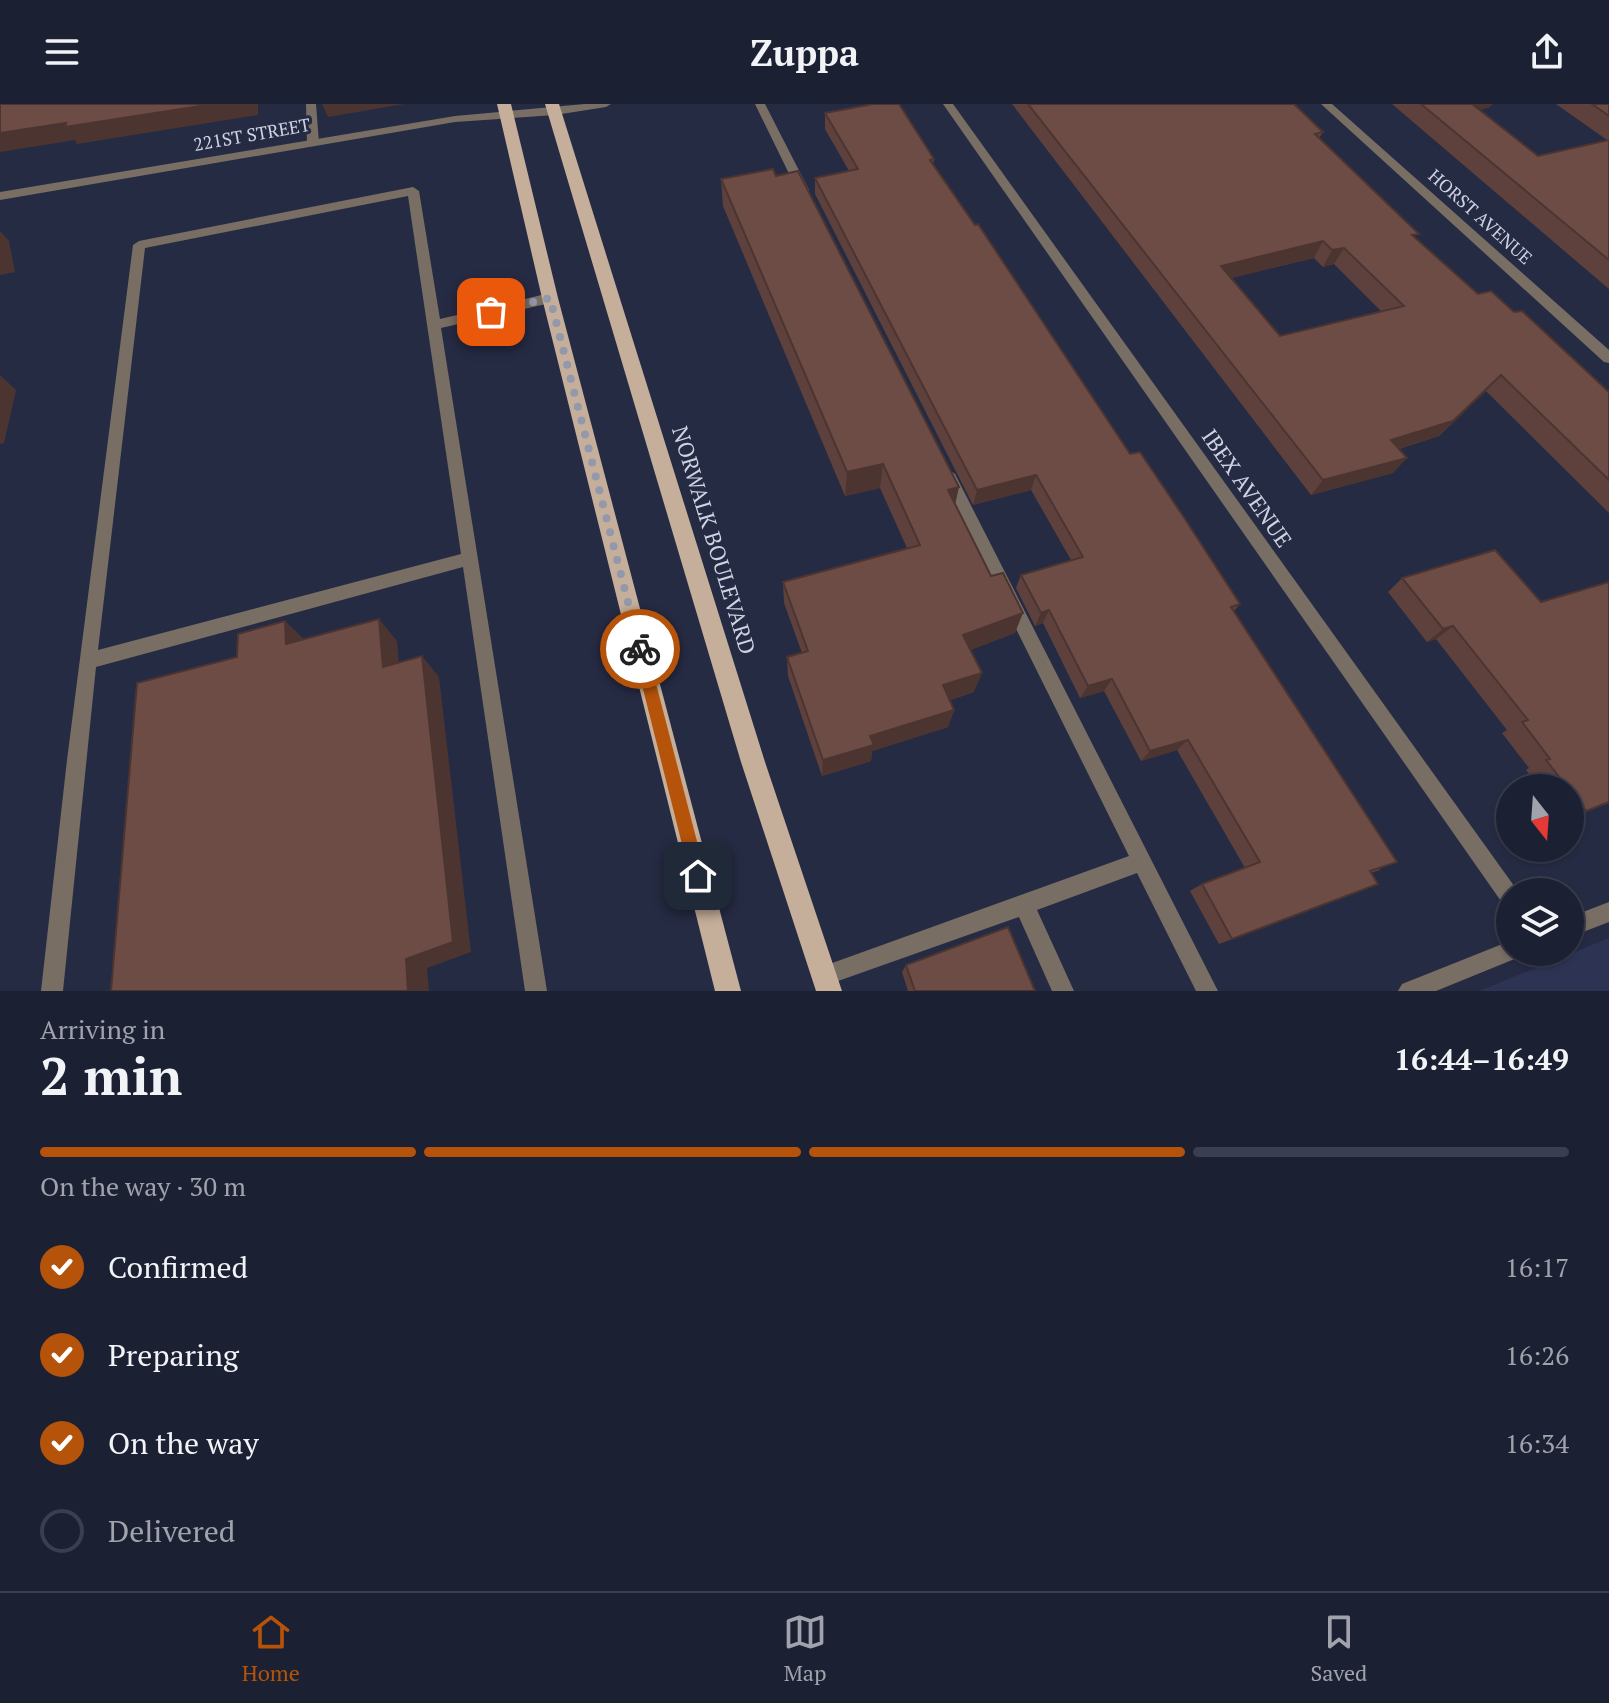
<!DOCTYPE html>
<meta charset="utf-8">
<style>
:root{--surface:#1c2033;--page:#25283b;--text:#f1f3f6;--muted:#a0a3ac;--line:#3a3e4e;--accent:#b45309}
body{margin:0;font-family:"PT Serif",serif;background:var(--page);color:var(--text);height:100vh;display:flex;flex-direction:column;font-size:30px;white-space:nowrap}
*{box-sizing:border-box;margin:0}
p{font-size:26px;color:var(--muted)}
.icon{flex:none;width:44px;height:44px;fill:none;stroke:currentColor;stroke-width:2;stroke-linecap:round;stroke-linejoin:round}
.map{position:relative;height:887px;overflow:hidden}
.sheet{display:flex;flex-direction:column;background:var(--surface);flex:1}
.sheet>*{flex:none}
.needle{width:52px;rotate:163deg}
.fabs{position:absolute;left:1496px;top:670px;display:grid;gap:16px}
.fabs a{display:grid;place-items:center;width:88px;height:88px;border-radius:50%;background:var(--surface);box-shadow:0 2px 6px #0004,0 0 0 2px var(--line);font-size:40px}
.pin{position:absolute;display:grid;place-items:center;width:68px;height:68px;color:#fff;margin:-34px;border-radius:16px;box-shadow:0 4px 12px #0006}
.courier{position:absolute;display:grid;place-items:center;width:80px;height:80px;margin:-40px;border:6px solid #b45309;border-radius:50%;background:#fff;color:#222;box-shadow:0 2px 10px #0007}
.head em{font-style:normal;font-weight:700}
.head div{display:flex;flex-direction:column-reverse}
.head{display:flex;align-items:center;justify-content:space-between;height:136px;padding:0 40px}
h1{font-size:52px;font-weight:700;line-height:60px}
.bar{display:grid;grid-template-columns:repeat(4,1fr);gap:12px 8px;align-content:center;height:96px;padding:0 40px}
.bar i{height:10px;border-radius:6px;background:var(--line)}
.bar .current{background:var(--accent)}
.bar p{grid-column:span 4}
ol{padding:0 40px;list-style:none}
li{display:flex;align-items:center;gap:24px;height:88px}
li p{margin-inline-start:auto}
li .icon{padding:8px;border-radius:50%;background:var(--accent);color:#fff;stroke-width:4}
li:last-child{color:var(--muted)}
li i{width:44px;height:44px;border:4px solid var(--line);border-radius:50%}
header{display:flex;justify-content:space-between;align-items:center;height:104px;padding:0 40px;background:var(--surface);font-size:36px;font-weight:700}
.tab-bar{display:flex;justify-content:space-around;align-items:center;height:112px;border-top:2px solid var(--line);background:var(--surface);font-size:22px;color:var(--muted)}
.tab-bar a{display:grid;justify-items:center;gap:4px}
.tab-bar .current{color:var(--accent)}
.map>svg:first-child{display:block}
.built{fill:#2d3352}
.lines{fill:none;stroke-linecap:round;stroke-linejoin:round}
.service{fill:#796e64;fill-rule:evenodd}
.minor{fill:#796e64;fill-rule:evenodd}
.tertiary{fill:#796e64;fill-rule:evenodd}
.primary{fill:#c5af9a;fill-rule:evenodd}
.wall{fill:#5e413c;fill-rule:evenodd}
.shaded-wall{fill:#4c3531}
.building{fill:#6d4c46;stroke:#4c3531;stroke-width:2;fill-rule:evenodd}
.route{fill:#b45309}
.done{stroke:#9398ab;stroke-width:8;stroke-dasharray:0 14.4}
.labels{text-anchor:middle;stroke-width:6;stroke-linejoin:round;paint-order:stroke}
.far-street-label{font-size:18px;fill:#ced2e2;stroke:#262b44}
.street-label{font-size:22px;fill:#ced2e2;stroke:#262b44}
</style>
<header><svg class="icon" aria-label="menu" viewBox="0 0 24 24"><path d="M4 6h16M4 12h16M4 18h16"/></svg>Zuppa<svg class="icon" aria-label="share" viewBox="0 0 24 24"><path d="M12 15V3M7 8l5-5 5 5M5 13v7h14v-7"/></svg></header>
<div class="map">
<svg width="1609" height="887" viewBox="0 0 1609 887">
<rect width="100%" height="100%" fill="#262b44"/>
<!-- built -->
<path class="built" d="M 1609,834 L 1609,887 L 1479,887 Z"/>
<g class="lines">
<!-- service -->
<path class="service" d="M 306,0 L 316,0 L 319,39 L 313,42 L 307,39 Z
M 755,0 L 765,0 L 809,86 L 807,89 L 803,90 L 797,86 Z
M 413,83 L 419,87 L 440,215 L 550,189 L 557,194 L 550,199 L 441,224 L 547,887 L 525,887 L 463,463 L 96,563 L 63,887 L 41,887 L 67,656 L 133,141 L 139,137 ZM 408,92 L 461,450 L 98,546 L 145,144 Z
M 947,364 L 955,370 L 1218,887 L 1196,887 L 1137,769 L 1037,806 L 1074,887 L 1052,887 L 1019,813 L 824,882 L 817,879 L 814,872 L 817,865 L 824,862 L 1129,752 L 939,370 Z"/>
<!-- minor -->
<path class="minor" d="M 585,0 L 611,0 L 606,3 L 555,11 L 455,18 L 0,96 L 0,88 L 455,12 Z
M 943,0 L 953,0 L 1517,786 L 1518,788 L 1510,788 L 1510,803 L 1503,800 Z
M 1321,0 L 1332,0 L 1609,246 L 1609,259 L 1604,258 Z"/>
<!-- tertiary -->
<path class="tertiary" d="M 1609,798 L 1609,818 L 1570,833 L 1570,813 Z
M 1510,837 L 1510,848 L 1520,848 L 1517,854 L 1436,887 L 1398,887 L 1402,880 Z"/>
<!-- primary -->
<path class="primary" d="M 497,0 L 511,0 L 558,194 L 741,887 L 715,887 L 542,194 Z
M 545,0 L 559,0 L 765,658 L 842,887 L 816,887 L 741,658 Z"/>
</g>
<!-- wall -->
<path class="wall" d="M 1012,0 L 1294,0 L 1323,28 L 1319,34 L 1416,135 L 1478,190 L 1514,208 L 1609,288 L 1609,409 L 1486,287 L 1439,332 L 1399,345 L 1393,369 L 1311,391 ZM 1314,154 L 1323,163 L 1334,160 L 1382,208 L 1280,232 L 1231,174 Z
M 1392,0 L 1492,0 L 1490,3 L 1479,6 L 1538,52 L 1607,36 L 1556,0 L 1609,0 L 1609,185 Z
M 825,9 L 934,55 L 933,60 L 1130,350 L 1240,500 L 1234,507 L 1380,766 L 1371,769 L 1361,787 L 1219,840 L 1190,787 L 1202,780 L 1245,764 L 1177,646 L 1141,657 L 1104,587 L 1080,594 L 1043,519 L 1035,522 L 1016,484 L 1021,471 L 1071,456 L 1031,386 L 973,401 L 815,90 L 815,74 L 849,67 L 825,25 Z
M 721,75 L 955,399 L 1015,529 L 970,546 L 974,588 L 950,596 L 954,606 L 948,623 L 872,647 L 871,657 L 822,672 L 788,572 L 787,553 L 802,549 L 784,499 L 783,478 L 907,444 L 880,384 L 845,392 L 723,102 Z
M 1402,474 L 1541,498 L 1609,478 L 1609,699 L 1570,714 L 1570,684 L 1540,684 L 1526,666 L 1529,664 L 1502,629 L 1507,626 L 1436,535 L 1427,538 L 1388,488 Z
M 906,861 L 1035,887 L 908,887 L 902,868 Z"/>
<!-- shaded-wall -->
<path class="shaded-wall" d="M 213,0 L 258,0 L 258,11 L 77,40 L 75,36 L 0,48 L 0,29 Z
M 322,0 L 404,0 L 328,13 Z
M 1462,0 L 1492,0 L 1490,3 L 1455,11 Z
M 0,127 L 9,137 L 15,168 L 0,171 Z
M 1323,137 L 1314,154 L 1213,178 L 1221,162 Z
M 1344,144 L 1334,160 L 1323,163 L 1332,146 Z
M 0,271 L 16,286 L 4,339 L 0,340 Z
M 1501,271 L 1486,287 L 1439,332 L 1379,351 L 1391,336 Z
M 1407,354 L 1393,369 L 1311,391 L 1323,376 Z
M 883,360 L 880,384 L 845,392 L 847,368 Z
M 1036,371 L 1031,386 L 973,401 L 977,386 Z
M 959,383 L 954,406 L 948,386 Z
M 1049,506 L 1043,519 L 1035,522 L 1041,509 Z
M 1023,509 L 1015,529 L 956,551 L 963,531 Z
M 379,515 L 397,537 L 401,584 L 383,563 Z
M 285,517 L 308,539 L 286,540 Z
M 1453,522 L 1436,535 L 1427,538 L 1443,525 Z
M 422,552 L 439,573 L 471,848 L 427,864 L 429,887 L 408,887 L 406,855 Z
M 982,569 L 974,588 L 938,599 L 943,581 Z
M 1112,575 L 1104,587 L 1080,594 L 1088,582 Z
M 954,606 L 948,623 L 872,647 L 871,657 L 822,672 L 823,656 L 870,632 Z
M 1188,636 L 1177,646 L 1141,657 L 1150,647 Z
M 1378,780 L 1361,787 L 1219,840 L 1232,835 Z"/>
<!-- building -->
<path class="building" d="M 0,0 L 213,0 L 65,23 L 66,19 L 0,29 Z
M 873,0 L 899,0 L 934,55 L 930,56 L 975,121 L 978,120 L 1130,350 L 1140,348 L 1185,415 L 1240,500 L 1231,503 L 1397,758 L 1370,767 L 1378,780 L 1232,835 L 1202,780 L 1260,758 L 1188,636 L 1150,647 L 1112,575 L 1088,582 L 1049,506 L 1041,509 L 1021,471 L 1083,453 L 1036,371 L 977,386 L 815,74 L 858,65 L 825,9 Z
M 1028,0 L 1294,0 L 1323,28 L 1315,30 L 1419,130 L 1412,131 L 1478,190 L 1491,187 L 1514,208 L 1522,207 L 1609,288 L 1609,376 L 1501,271 L 1453,317 L 1391,336 L 1407,354 L 1323,376 ZM 1323,137 L 1332,146 L 1344,144 L 1404,202 L 1280,232 L 1221,162 Z
M 1421,0 L 1472,0 L 1538,52 L 1609,36 L 1609,156 Z
M 1592,0 L 1609,0 L 1609,12 Z
M 773,65 L 776,72 L 798,67 L 959,383 L 948,386 L 991,472 L 1003,469 L 1023,509 L 963,531 L 982,569 L 943,581 L 954,606 L 870,632 L 874,641 L 823,656 L 787,553 L 808,547 L 783,478 L 920,441 L 883,360 L 847,368 L 721,75 Z
M 1495,446 L 1541,498 L 1609,478 L 1609,698 L 1586,707 L 1570,686 L 1570,684 L 1568,684 L 1546,656 L 1550,655 L 1522,618 L 1528,616 L 1453,522 L 1443,525 L 1402,474 Z
M 379,515 L 383,563 L 422,552 L 453,838 L 406,855 L 408,887 L 111,887 L 137,579 L 237,553 L 238,530 L 285,517 L 286,540 Z
M 1008,823 L 1035,887 L 915,887 L 906,861 Z"/>
<!-- route -->
<path class="route" d="M 640,538 L 647,545 L 706,772 L 698,780 L 690,772 L 633,545 Z"/>
<g class="lines">
<!-- done -->
<path class="done" d="M 491,208 L 550,194 L 640,545"/>
</g>
<g class="labels">
<!-- far-street labels -->
<g class="far-street-label">
<text transform="translate(252 31) rotate(-10)" y="6">221ST STREET</text>
<text transform="translate(1480 113) rotate(42)" y="6">HORST AVENUE</text>
</g>
<!-- street labels -->
<g class="street-label">
<text transform="translate(1247 384) rotate(55)" y="8">IBEX AVENUE</text>
<text transform="translate(714 436) rotate(73)" y="8">NORWALK BOULEVARD</text>
</g>
</g>
</svg>
<div class="fabs">
<a><svg class="needle" viewBox="-14 -14 28 28"><path d="M0-13l5 13h-10z" fill="#e53935"/><path d="M0 13l5-13h-10z" fill="#a0a3ac"/></svg></a>
<a><svg class="icon" aria-label="layers" viewBox="0 0 24 24"><path d="M12 4l9 5-9 5-9-5zM3 14l9 5 9-5"/></svg></a>
</div>
<div class="pin" style="left:491px;top:208px;background:#ea580c"><svg class="icon" aria-label="bag" viewBox="0 0 24 24"><path d="M5 8h14l-1 12H6zM9 8a3 3 0 0 1 6 0"/></svg></div>
<div class="pin" style="left:698px;top:772px;background:#1f2937"><svg class="icon" aria-label="home" viewBox="0 0 24 24"><path d="M3 11l9-7 9 7M6 9v11h12V9"/></svg></div>
<div class="courier" style="left:640px;top:545px"><svg class="icon" aria-label="bike" viewBox="0 0 24 24"><circle cx="6" cy="16" r="4"/><circle cx="18" cy="16" r="4"/><path d="M6 16l4-8h5l3 8M10 8l3 8H6M13 5h3"/></svg></div>
</div>
<section class="sheet">
<div class="head"><div><h1>2 min</h1><p>Arriving in</p></div><em>16:44–16:49</em></div>
<div class="bar"><i class="current"></i><i class="current"></i><i class="current"></i><i></i><p>On the way · 30 m</p></div>
<ol>
<li><svg class="icon" aria-label="check" viewBox="0 0 24 24"><path d="M5 12l5 5 9-10"/></svg>Confirmed<p>16:17</p></li>
<li><svg class="icon" aria-label="check" viewBox="0 0 24 24"><path d="M5 12l5 5 9-10"/></svg>Preparing<p>16:26</p></li>
<li><svg class="icon" aria-label="check" viewBox="0 0 24 24"><path d="M5 12l5 5 9-10"/></svg>On the way<p>16:34</p></li>
<li><i></i>Delivered</li>
</ol>
</section>
<nav class="tab-bar">
<a class="current"><svg class="icon" aria-label="home" viewBox="0 0 24 24"><path d="M3 11l9-7 9 7M6 9v11h12V9"/></svg>Home</a>
<a><svg class="icon" aria-label="map" viewBox="0 0 24 24"><path d="M3 6l6-2 6 2 6-2v14l-6 2-6-2-6 2zM9 4v14M15 6v14"/></svg>Map</a>
<a><svg class="icon" aria-label="saved" viewBox="0 0 24 24"><path d="M7 4h10v16l-5-4-5 4z"/></svg>Saved</a>
</nav>
